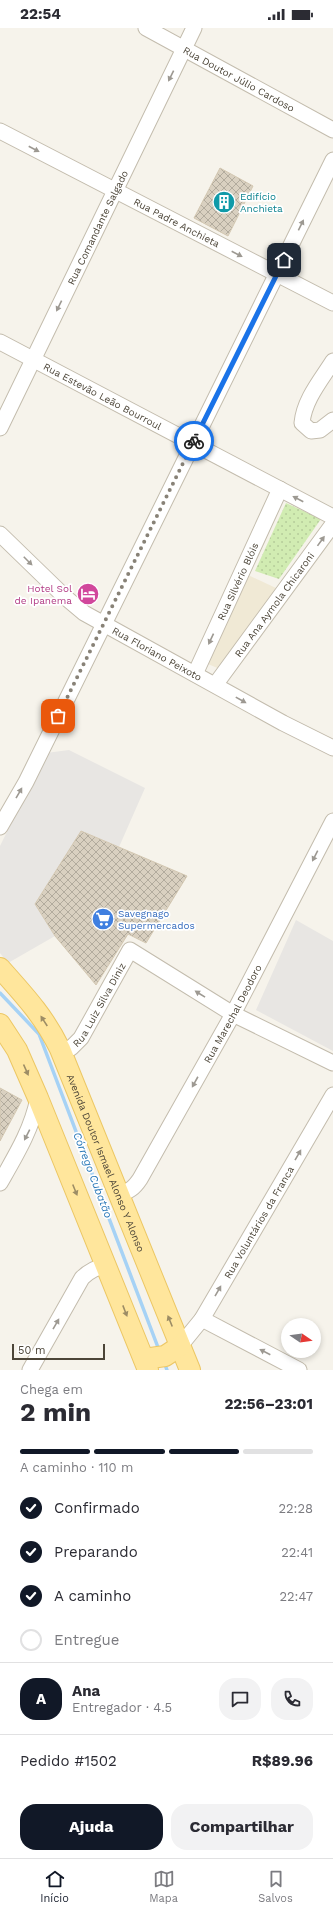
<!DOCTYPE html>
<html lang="pt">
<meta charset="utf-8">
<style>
:root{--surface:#fff;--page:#f2f2f3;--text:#2b2b33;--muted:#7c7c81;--line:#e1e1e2;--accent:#111827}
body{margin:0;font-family:"Work Sans",sans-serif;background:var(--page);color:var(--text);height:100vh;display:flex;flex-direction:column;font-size:15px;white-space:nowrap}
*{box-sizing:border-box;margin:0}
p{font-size:13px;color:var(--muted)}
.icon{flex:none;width:22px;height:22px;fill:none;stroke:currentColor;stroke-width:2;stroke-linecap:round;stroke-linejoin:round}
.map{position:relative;height:1342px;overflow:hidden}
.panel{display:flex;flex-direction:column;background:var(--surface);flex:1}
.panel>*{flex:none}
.needle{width:26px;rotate:103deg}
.fabs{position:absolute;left:281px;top:1290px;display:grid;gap:8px}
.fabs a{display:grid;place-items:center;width:40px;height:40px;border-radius:50%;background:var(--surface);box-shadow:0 2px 6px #0003;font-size:20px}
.scale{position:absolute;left:12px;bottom:10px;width:93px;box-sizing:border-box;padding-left:4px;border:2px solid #4c4538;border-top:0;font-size:11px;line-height:14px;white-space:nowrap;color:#4c4538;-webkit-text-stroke:3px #fff;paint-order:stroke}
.pin{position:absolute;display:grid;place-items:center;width:34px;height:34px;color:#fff;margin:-17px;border-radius:8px;box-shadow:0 2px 6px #0006}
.courier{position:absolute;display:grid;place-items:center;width:40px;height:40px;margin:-20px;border:3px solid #1a73e8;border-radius:50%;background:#fff;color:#222;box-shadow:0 1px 5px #0007}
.headline em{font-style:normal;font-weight:700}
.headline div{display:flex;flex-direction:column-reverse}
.headline{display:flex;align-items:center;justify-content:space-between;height:68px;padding:0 20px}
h1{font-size:26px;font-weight:700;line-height:30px}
.bar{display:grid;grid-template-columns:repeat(4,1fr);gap:6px 4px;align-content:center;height:48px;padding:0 20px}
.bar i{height:5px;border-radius:3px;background:var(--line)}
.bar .on{background:var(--accent)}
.bar p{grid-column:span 4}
.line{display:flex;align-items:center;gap:10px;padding:0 20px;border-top:1px solid var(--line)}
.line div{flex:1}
.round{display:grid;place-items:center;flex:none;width:42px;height:42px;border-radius:16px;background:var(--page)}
ol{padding:0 20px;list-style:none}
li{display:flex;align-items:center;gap:12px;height:44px}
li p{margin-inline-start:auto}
li .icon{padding:4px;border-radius:50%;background:var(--accent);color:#fff;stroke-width:4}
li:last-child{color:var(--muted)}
li i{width:22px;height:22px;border:2px solid var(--line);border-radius:50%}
.cta{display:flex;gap:8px;margin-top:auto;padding:8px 20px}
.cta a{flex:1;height:46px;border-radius:16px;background:var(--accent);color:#fff;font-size:16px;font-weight:700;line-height:46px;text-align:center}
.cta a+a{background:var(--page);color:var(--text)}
.status{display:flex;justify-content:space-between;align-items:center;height:28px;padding:0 20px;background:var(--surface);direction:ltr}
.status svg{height:11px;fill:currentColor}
.tabs{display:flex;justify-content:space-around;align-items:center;height:56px;border-top:1px solid var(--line);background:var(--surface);font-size:11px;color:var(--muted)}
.tabs a{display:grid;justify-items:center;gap:2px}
.tabs .on{color:var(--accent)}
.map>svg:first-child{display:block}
.education{fill:#f0e9d5}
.grass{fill:url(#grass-dots)}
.parking{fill:#e8e6e3}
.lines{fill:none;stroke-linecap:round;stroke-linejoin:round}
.stream{stroke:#a6d2f5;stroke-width:3.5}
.building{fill:url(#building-cross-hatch);stroke:#d4c8b2}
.minor-casing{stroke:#c3bcad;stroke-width:17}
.major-casing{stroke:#ecc764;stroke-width:22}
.minor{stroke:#fff;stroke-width:15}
.major{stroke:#ffe69c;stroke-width:20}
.oneway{fill:#9d9992}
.oneway2{fill:#9d8d65}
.done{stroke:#888277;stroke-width:4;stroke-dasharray:0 7.2}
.route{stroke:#1a73e8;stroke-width:5}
.labels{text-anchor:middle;stroke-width:3.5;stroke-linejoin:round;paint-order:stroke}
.street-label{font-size:10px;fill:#4c4538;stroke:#fff}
.culture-label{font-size:10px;fill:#0d838f;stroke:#fff;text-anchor:start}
.hotel-label{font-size:10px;fill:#b23c85;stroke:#fff;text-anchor:end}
.shop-label{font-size:10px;fill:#366cbe;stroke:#fff;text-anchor:start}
.water-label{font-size:11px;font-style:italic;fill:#2877b7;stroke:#fff}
</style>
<div class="status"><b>22:54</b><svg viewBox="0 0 49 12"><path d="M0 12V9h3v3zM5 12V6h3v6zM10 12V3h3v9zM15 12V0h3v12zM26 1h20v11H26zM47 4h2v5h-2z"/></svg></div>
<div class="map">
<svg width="333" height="1342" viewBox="0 0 333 1342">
<defs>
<pattern id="grass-dots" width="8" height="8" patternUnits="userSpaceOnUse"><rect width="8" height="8" fill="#d1ecb2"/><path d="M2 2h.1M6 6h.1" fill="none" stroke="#b5cc9a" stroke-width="1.8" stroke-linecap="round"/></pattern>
<pattern id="building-cross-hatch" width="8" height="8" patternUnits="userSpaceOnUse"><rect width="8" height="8" fill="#d9d0c0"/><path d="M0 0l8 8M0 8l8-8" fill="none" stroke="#b2ab9d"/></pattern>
</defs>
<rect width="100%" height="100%" fill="#f6f3eb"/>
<!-- education -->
<path class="education" d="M 248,547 L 276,560 L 222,642 L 208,636 Z"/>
<!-- grass -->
<path class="grass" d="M 286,475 L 321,491 L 279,551 L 255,543 Z"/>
<!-- parking -->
<path class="parking" d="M 69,722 L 145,760 L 119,819 L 81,803 L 35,876 L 55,908 L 8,935 L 0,925 L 0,818 L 46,725 Z
M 296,892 L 333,913 L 333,1023 L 256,982 Z"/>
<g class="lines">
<!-- stream -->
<path class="stream" d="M 0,965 L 39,1006 L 159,1322
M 164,1334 L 167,1342"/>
</g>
<!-- building -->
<path class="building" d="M 220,140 L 253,158 L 228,208 L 194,190 Z
M 81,803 L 187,848 L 146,915 L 128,906 L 96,957 L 55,908 L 35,876 Z
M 0,1060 L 22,1072 L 0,1113 Z"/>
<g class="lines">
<!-- minor casing -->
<g class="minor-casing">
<g id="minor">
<path id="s1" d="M 146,0 L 333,102"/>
<path id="s2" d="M 0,103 L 333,275"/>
<path id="s3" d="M 0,314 L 333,489"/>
<path d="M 333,333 C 321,352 304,372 302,395 L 311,403 L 320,402 L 333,392"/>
<path id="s4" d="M 0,400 L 194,0"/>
<path id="s5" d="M 0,506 L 65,569 L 84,585 L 283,695 L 333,720"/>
<path id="s6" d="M 195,646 L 280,461"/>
<path id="s7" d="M 215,657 L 333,496"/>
<path d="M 0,799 L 26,754 L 333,132"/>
<path id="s8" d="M 60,1021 L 71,1020 L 81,1010 L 130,922 L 233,986 L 333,1035"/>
<path d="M 0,1155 C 16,1127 32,1101 38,1070"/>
<path id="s9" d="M 118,1166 C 129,1164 134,1160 140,1151 L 233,986 L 333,793"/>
<path d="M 202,1291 L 299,1342"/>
<path id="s10" d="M 180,1318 L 202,1291 L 333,1067"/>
<path d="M 30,1342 L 82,1250 C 90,1242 97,1239 107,1237"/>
</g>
</g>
<!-- major casing -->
<g class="major-casing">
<g id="major">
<path id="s11" d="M 0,940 C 24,967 44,988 60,1021 L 190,1342"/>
<path d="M 0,996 L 17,1022 L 38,1070 L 148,1342"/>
<path d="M 144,1331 L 165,1328 L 180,1318"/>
</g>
</g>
<!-- minor -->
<use href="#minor" class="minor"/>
<!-- major -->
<use href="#major" class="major"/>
</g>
<!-- one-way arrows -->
<defs><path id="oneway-solid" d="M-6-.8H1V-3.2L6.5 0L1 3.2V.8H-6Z"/></defs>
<g class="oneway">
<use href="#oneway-solid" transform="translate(171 48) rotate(116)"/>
<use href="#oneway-solid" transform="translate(34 121) rotate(28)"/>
<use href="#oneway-solid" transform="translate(301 197) rotate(-64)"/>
<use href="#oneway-solid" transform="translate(237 226) rotate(27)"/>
<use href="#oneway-solid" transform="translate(59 278) rotate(116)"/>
<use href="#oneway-solid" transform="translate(298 471) rotate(-152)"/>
<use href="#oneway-solid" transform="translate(321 513) rotate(-54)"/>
<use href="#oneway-solid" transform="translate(28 533) rotate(45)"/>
<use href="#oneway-solid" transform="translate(211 611) rotate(115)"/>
<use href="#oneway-solid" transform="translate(241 672) rotate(29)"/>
<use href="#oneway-solid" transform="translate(19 765) rotate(-60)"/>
<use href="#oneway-solid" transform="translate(315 828) rotate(117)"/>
<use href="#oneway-solid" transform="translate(200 966) rotate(-148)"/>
<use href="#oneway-solid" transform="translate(195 1054) rotate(119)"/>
<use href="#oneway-solid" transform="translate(27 1107) rotate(117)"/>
<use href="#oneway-solid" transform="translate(298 1127) rotate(-60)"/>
<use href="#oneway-solid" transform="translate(218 1263) rotate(-60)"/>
<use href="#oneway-solid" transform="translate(56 1296) rotate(-60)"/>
<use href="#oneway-solid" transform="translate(265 1324) rotate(-153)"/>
</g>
<g class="oneway2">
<use href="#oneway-solid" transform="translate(44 993) rotate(-123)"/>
<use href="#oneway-solid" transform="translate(26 1042) rotate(66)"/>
<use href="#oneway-solid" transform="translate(75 1162) rotate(68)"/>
<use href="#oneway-solid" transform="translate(125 1283) rotate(69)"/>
<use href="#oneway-solid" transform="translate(170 1293) rotate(-112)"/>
</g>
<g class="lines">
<!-- done -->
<path class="done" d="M 58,688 L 194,413"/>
<!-- route -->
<path class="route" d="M 194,413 L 284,232"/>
</g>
<!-- icons -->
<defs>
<g id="building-disc" transform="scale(1.15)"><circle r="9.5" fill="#0f9aa8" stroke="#fff"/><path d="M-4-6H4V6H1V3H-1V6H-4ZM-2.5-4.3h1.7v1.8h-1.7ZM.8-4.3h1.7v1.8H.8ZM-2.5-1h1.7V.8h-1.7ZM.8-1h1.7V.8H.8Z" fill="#fff"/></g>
<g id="hotel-disc" transform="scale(1.15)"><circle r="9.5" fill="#d1479c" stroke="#fff"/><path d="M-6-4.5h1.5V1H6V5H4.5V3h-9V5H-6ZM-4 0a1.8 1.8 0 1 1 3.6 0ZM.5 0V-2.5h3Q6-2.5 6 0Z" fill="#fff"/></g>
<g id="supermarket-disc" transform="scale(1.15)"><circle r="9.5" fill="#3f7fe0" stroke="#fff"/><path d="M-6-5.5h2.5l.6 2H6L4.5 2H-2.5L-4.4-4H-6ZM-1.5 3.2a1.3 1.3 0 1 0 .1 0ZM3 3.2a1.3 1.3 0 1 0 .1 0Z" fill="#fff"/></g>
</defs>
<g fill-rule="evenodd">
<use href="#building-disc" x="224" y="174"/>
<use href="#hotel-disc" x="88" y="566"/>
<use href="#supermarket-disc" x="103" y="891"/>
</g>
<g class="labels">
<!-- street labels -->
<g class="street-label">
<text dy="4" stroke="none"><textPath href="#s1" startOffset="106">Rua Doutor Júlio Cardoso</textPath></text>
<text dy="4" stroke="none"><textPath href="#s2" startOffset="199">Rua Padre Anchieta</textPath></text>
<text dy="4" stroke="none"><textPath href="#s4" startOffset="223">Rua Comandante Salgado</textPath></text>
<text dy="4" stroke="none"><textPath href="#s3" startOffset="116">Rua Estevão Leão Bourroul</textPath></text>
<text dy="4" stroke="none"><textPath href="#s6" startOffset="102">Rua Silvério Blóis</textPath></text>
<text dy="4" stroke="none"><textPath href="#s7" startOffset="100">Rua Ana Aymola Chicaroni</textPath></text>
<text dy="4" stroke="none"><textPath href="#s5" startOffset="199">Rua Floriano Peixoto</textPath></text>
<text dy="4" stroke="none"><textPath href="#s8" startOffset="63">Rua Luiz Silva Diniz</textPath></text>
<text dy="4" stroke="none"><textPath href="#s9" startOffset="217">Rua Marechal Deodoro</textPath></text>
<text dy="4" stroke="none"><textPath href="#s11" startOffset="224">Avenida Doutor Ismael Alonso Y Alonso</textPath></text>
<text dy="4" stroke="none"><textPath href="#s10" startOffset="147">Rua Voluntários da Franca</textPath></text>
</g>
<!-- culture labels -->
<g class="culture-label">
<text x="240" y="172">Edifício<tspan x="240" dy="12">Anchieta</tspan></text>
</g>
<!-- hotel labels -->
<g class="hotel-label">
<text x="72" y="564">Hotel Sol<tspan x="72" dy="12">de Ipanema</tspan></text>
</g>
<!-- shop labels -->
<g class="shop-label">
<text x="118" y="889">Savegnago<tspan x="118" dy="12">Supermercados</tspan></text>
</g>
<!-- water labels -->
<g class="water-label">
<text transform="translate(93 1147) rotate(69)" y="4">Córrego Cubatão</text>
</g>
</g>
</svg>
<div class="fabs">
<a><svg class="needle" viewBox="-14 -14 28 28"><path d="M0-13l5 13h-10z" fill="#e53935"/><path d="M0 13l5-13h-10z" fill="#7c7c81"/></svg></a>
</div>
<div class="scale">50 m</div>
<div class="pin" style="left:58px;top:688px;background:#ea580c"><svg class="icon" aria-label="bag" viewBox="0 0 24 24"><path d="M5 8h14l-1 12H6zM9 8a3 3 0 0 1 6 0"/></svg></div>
<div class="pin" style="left:284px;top:232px;background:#1f2937"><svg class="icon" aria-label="home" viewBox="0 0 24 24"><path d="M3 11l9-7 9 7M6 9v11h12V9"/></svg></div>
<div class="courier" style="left:194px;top:413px"><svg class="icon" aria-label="bike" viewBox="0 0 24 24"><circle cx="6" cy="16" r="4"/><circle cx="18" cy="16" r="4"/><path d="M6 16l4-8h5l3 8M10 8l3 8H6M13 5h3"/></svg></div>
</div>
<section class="panel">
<div class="headline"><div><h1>2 min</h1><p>Chega em</p></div><em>22:56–23:01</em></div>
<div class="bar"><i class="on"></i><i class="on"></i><i class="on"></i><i></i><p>A caminho · 110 m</p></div>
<ol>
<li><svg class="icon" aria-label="check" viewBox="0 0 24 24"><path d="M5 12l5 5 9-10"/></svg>Confirmado<p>22:28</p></li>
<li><svg class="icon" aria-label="check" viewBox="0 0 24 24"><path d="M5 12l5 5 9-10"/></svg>Preparando<p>22:41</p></li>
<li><svg class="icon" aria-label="check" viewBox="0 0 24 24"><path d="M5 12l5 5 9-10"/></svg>A caminho<p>22:47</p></li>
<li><i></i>Entregue</li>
</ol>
<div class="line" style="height:72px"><b class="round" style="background:var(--accent);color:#fff">A</b><div><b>Ana</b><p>Entregador · 4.5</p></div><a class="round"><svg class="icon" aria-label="chat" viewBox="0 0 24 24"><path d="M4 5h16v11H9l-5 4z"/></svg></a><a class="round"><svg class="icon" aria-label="phone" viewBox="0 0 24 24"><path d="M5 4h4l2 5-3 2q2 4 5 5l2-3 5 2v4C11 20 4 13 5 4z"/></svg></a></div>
<div class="line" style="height:52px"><div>Pedido #1502</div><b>R$89.96</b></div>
<div class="cta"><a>Ajuda</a><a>Compartilhar</a></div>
</section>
<nav class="tabs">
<a class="on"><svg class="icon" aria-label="home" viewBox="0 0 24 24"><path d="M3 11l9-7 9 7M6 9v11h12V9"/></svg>Início</a>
<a><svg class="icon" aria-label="map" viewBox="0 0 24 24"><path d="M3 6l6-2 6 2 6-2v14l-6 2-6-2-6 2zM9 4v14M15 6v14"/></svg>Mapa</a>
<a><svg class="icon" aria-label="saved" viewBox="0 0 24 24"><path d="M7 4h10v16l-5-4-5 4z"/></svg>Salvos</a>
</nav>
